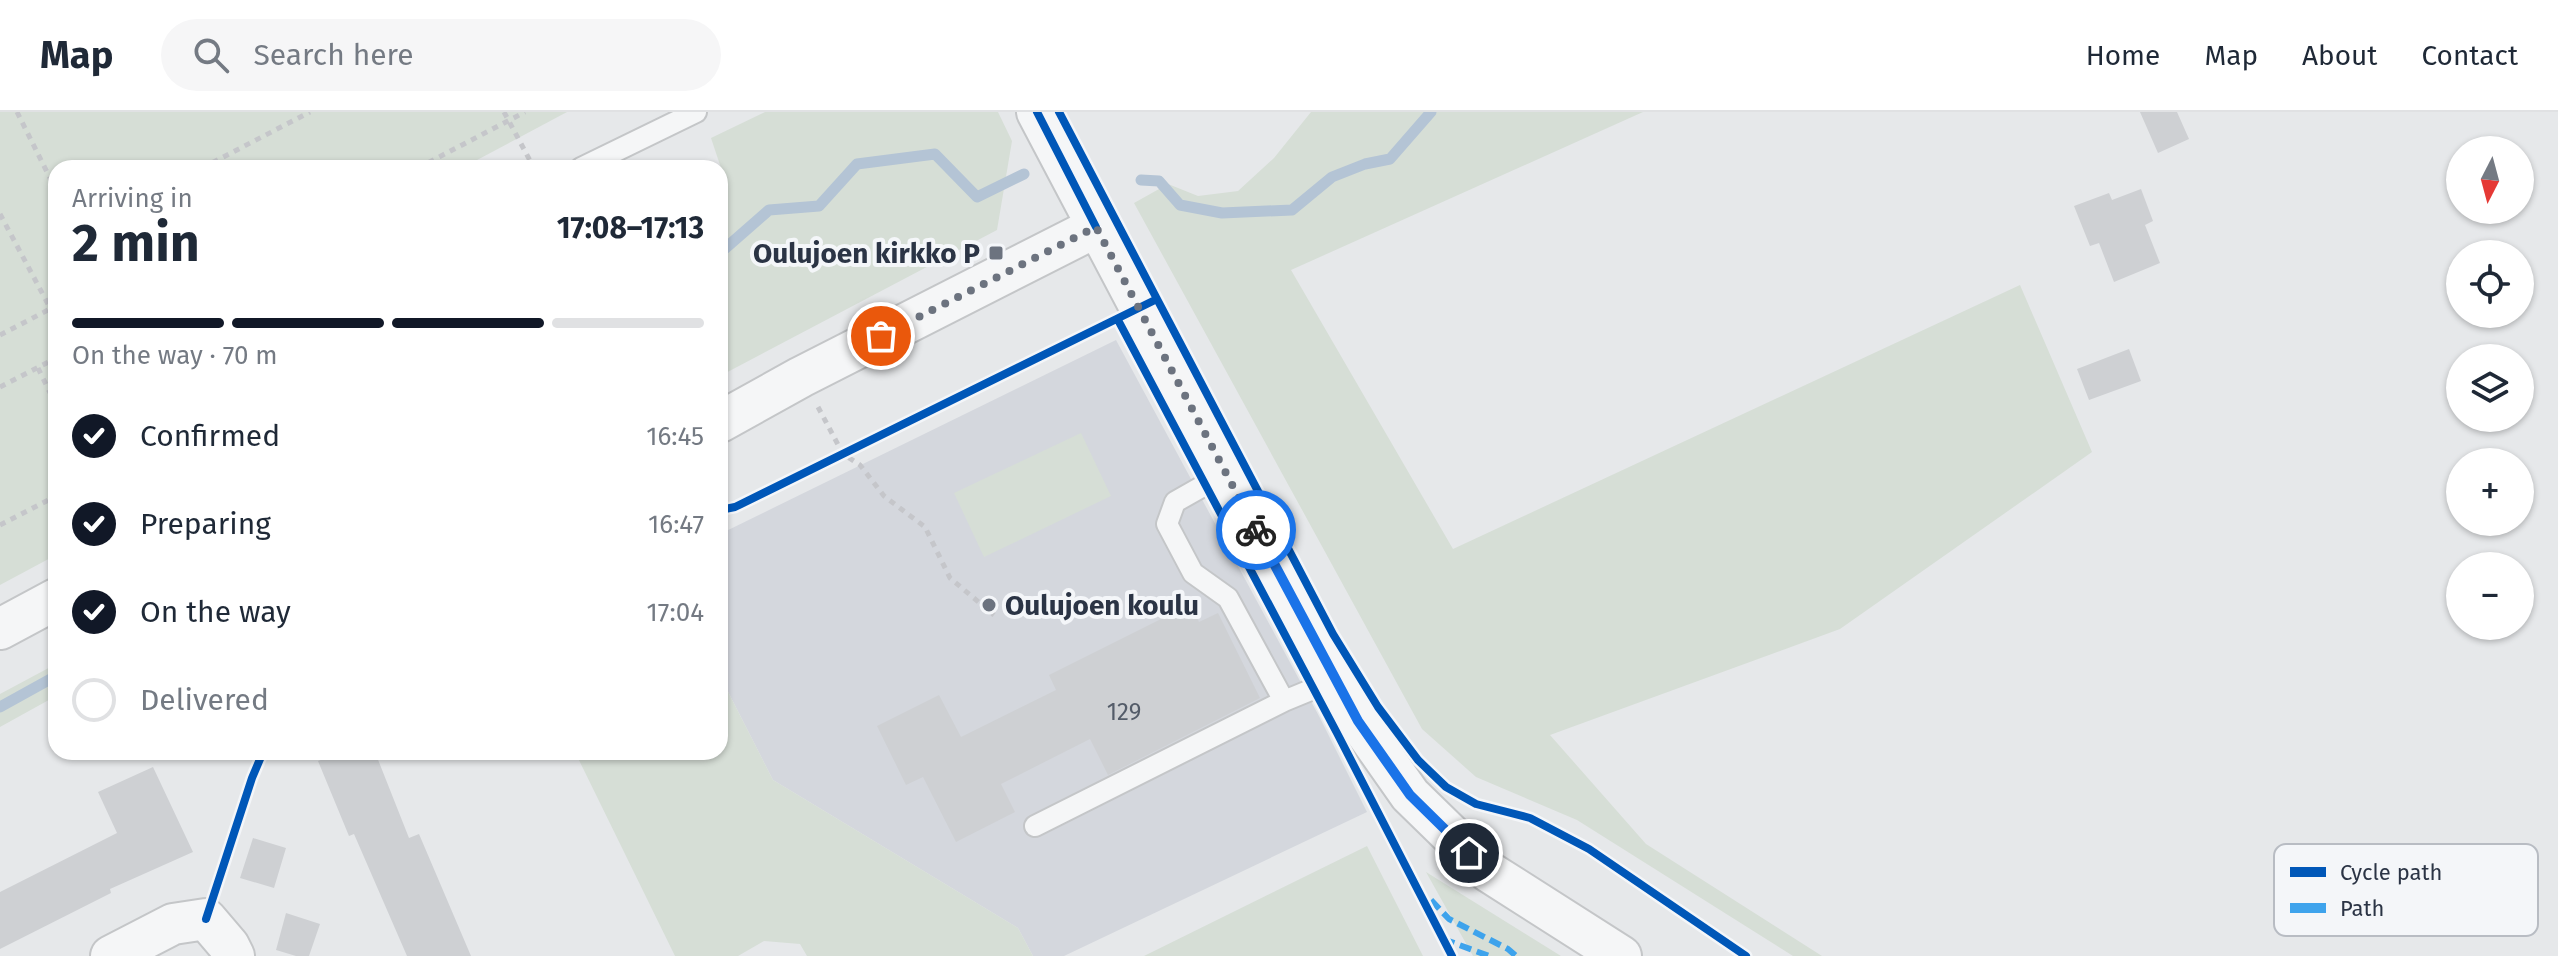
<!DOCTYPE html>
<meta charset="utf-8">
<style>
:root{--surface:#fff;--page:#f6f6f7;--text:#1f2937;--muted:#747a83;--line:#e0e1e3;--accent:#111827}
body{margin:0;font-family:"Fira Sans",sans-serif;background:var(--page);color:var(--text);height:100vh;display:flex;flex-direction:column;font-size:30px;white-space:nowrap}
*{box-sizing:border-box;margin:0}
p{font-size:26px;color:var(--muted)}
.icon{flex:none;width:44px;height:44px;fill:none;stroke:currentColor;stroke-width:2;stroke-linecap:round;stroke-linejoin:round}
.map{position:relative;flex:1;overflow:hidden}
.drawer{position:absolute;left:48px;top:48px;width:680px;height:600px;display:flex;flex-direction:column;background:var(--surface);border-radius:24px;box-shadow:0 2px 6px #0004}
.drawer>*{flex:none}
.needle{width:52px;rotate:186deg}
.tools{position:absolute;left:2446px;top:24px;display:grid;gap:16px}
.tools a{display:grid;place-items:center;width:88px;height:88px;border-radius:50%;background:var(--surface);box-shadow:0 2px 6px #0004;font-size:40px}
.pin{position:absolute;display:grid;place-items:center;width:68px;height:68px;color:#fff;margin:-34px;border:4px solid #fff;border-radius:50%;box-shadow:0 2px 8px #0007}
.courier{position:absolute;display:grid;place-items:center;width:80px;height:80px;margin:-40px;border:6px solid #1a73e8;border-radius:50%;background:#fff;color:#222;box-shadow:0 2px 10px #0007}
.head em{font-style:normal;font-weight:700}
.head div{display:flex;flex-direction:column-reverse}
.head{display:flex;align-items:center;justify-content:space-between;height:136px;padding:0 24px}
h1{font-size:52px;font-weight:700;line-height:60px}
.bar{display:grid;grid-template-columns:repeat(4,1fr);gap:12px 8px;align-content:center;height:96px;padding:0 24px}
.bar i{height:10px;border-radius:6px;background:var(--line)}
.bar .active{background:var(--accent)}
.bar p{grid-column:span 4}
ol{padding:0 24px;list-style:none}
li{display:flex;align-items:center;gap:24px;height:88px}
li p{margin-inline-start:auto}
li .icon{padding:8px;border-radius:50%;background:var(--accent);color:#fff;stroke-width:4}
li:last-child{color:var(--muted)}
li i{width:44px;height:44px;border:4px solid var(--line);border-radius:50%}
header{display:flex;align-items:center;gap:48px;box-sizing:border-box;height:112px;padding:0 40px;background:var(--surface);border-bottom:2px solid var(--line)}
header strong{font-size:38px}
nav{display:flex;gap:44px;margin-inline-start:auto;font-size:28px}
.search{width:560px;height:72px;background:var(--page);display:flex;align-items:center;gap:20px;box-sizing:border-box;padding:0 28px;border-radius:44px;color:var(--muted);font-size:30px}
.map>svg:first-child{display:block}
.built{fill:#d4d7dd}
.green{fill:#d6ded6}
.lines{fill:none;stroke-linecap:round;stroke-linejoin:round}
.stream{stroke:#b4c4d5;stroke-width:11}
.building{fill:#ced0d3}
.service-casing{stroke:#c4c6c8;stroke-width:24}
.minor-casing{stroke:#c4c6c8;stroke-width:44}
.path{stroke:#c5c6ca;stroke-width:5;stroke-dasharray:6 6;stroke-linecap:butt}
.service{stroke:#f5f6f7;stroke-width:20}
.minor{stroke:#f5f6f7;stroke-width:40}
.quiet{stroke:#3ea3ec;stroke-width:6;stroke-dasharray:12 6;stroke-linecap:butt}
.cycleway-casing{stroke:#f4f6f9;stroke-width:13}
.cycleway{stroke:#0057b8;stroke-width:8}
.done{stroke:#6c737f;stroke-width:8;stroke-dasharray:0 14.4}
.route{stroke:#1a73e8;stroke-width:10}
.poi-dot{fill:#6c737f;stroke:#f4f6f9;stroke-width:3}
.labels{text-anchor:middle;stroke-width:8;stroke-linejoin:round;paint-order:stroke}
.number-label{font-size:24px;fill:#545c69}
.poi-label{font-size:28px;font-weight:bold;fill:#2b3445;stroke:#f4f6f9;text-anchor:end}
.key{fill:#f4f6f9;stroke:#b8bcc3;stroke-width:2}
.key-label{font-size:22px;fill:#2b3445}
</style>
<header>
<strong>Map</strong>
<div class="search"><svg class="icon" aria-label="search" viewBox="0 0 24 24"><circle cx="10" cy="10" r="6"/><path d="M15 15l6 6"/></svg>Search here</div>
<nav><a>Home</a><a>Map</a><a>About</a><a>Contact</a></nav>
</header>
<div class="map">
<svg width="2558" height="844" viewBox="0 0 2558 844">
<rect width="100%" height="100%" fill="#e6e8ea"/>
<!-- built -->
<path class="built" d="M 1116,228 L 1320,606 L 1367,700 L 1064,844 L 1033,844 L 1018,816 L 773,668 L 720,564 L 720,422 Z"/>
<!-- green -->
<path class="green" d="M 0,0 L 567,0 L 462,56 L 56,56 L 56,443 L 0,473 Z
M 765,0 L 998,0 L 1012,29 L 997,118 L 720,264 L 720,69 L 724,65 L 711,26 Z
M 1311,0 L 1643,0 L 1291,158 L 1453,437 L 2020,173 L 2092,340 L 1840,517 L 1550,623 L 1646,732 L 1822,844 L 1793,844 L 1577,708 L 1476,665 L 1422,617 L 1134,91 L 1168,72 L 1198,84 L 1238,79 L 1274,46 Z
M 1081,321 L 1111,384 L 984,445 L 954,381 Z
M 56,552 L 56,584 L 0,615 L 0,582 Z
M 720,564 L 773,668 L 1018,816 L 1033,844 L 807,844 L 800,832 L 764,829 L 738,844 L 675,844 L 575,640 L 720,640 Z
M 1367,734 L 1423,844 L 1144,844 Z
M 1426,760 L 1561,844 L 1473,844 Z"/>
<g class="lines">
<!-- stream -->
<path class="stream" d="M 1141,68 L 1159,69 L 1180,93 L 1222,101 L 1292,98 L 1332,65 L 1365,52 L 1390,47 L 1431,0
M 720,141 L 769,98 L 819,94 L 857,52 L 935,42 L 977,85 L 1024,62
M 0,595 L 56,564"/>
</g>
<!-- building -->
<path class="building" d="M 2140,0 L 2177,0 L 2189,27 L 2158,41 Z
M 2141,77 L 2153,109 L 2145,113 L 2160,151 L 2114,170 L 2099,131 L 2090,134 L 2074,94 L 2109,81 L 2112,88 Z
M 2129,237 L 2141,269 L 2089,288 L 2077,257 Z
M 1191,492 L 1199,510 L 1218,501 L 1260,586 L 1108,663 L 1090,627 L 1001,672 L 1015,700 L 956,730 L 923,665 L 906,673 L 877,614 L 939,583 L 961,625 L 1056,578 L 1049,563 Z
M 342,640 L 375,640 L 409,726 L 419,722 L 471,844 L 407,844 L 354,722 L 349,724 L 318,649 Z
M 153,655 L 193,740 L 110,777 L 111,781 L 0,837 L 0,780 L 117,721 L 98,680 Z
M 253,726 L 286,736 L 274,776 L 240,766 Z
M 286,801 L 320,812 L 309,844 L 296,844 L 276,838 Z"/>
<g class="lines">
<!-- service casing -->
<g class="service-casing">
<path id="service" d="M 581,56 L 696,0
M 1226,361 L 1175,390 L 1167,412 L 1193,461 L 1228,486 L 1284,589
M 1035,714 L 1284,589 L 1335,568"/>
</g>
<!-- minor casing -->
<g class="minor-casing">
<path id="minor" d="M 1037,0 L 1358,609 L 1410,683 L 1489,760 L 1621,844
M 720,310 L 801,265 L 1096,115
M 0,517 L 56,487
M 111,844 L 173,812 L 206,807 L 229,834 L 234,844"/>
</g>
<!-- path -->
<path class="path" d="M 17,0 L 56,78
M 504,0 L 534,56
M 202,56 L 310,0
M 418,56 L 525,0
M 0,102 L 56,207
M 0,223 L 50,197
M 38,256 L 56,293
M 0,275 L 56,246
M 818,295 L 843,342 L 860,353 L 884,384 L 925,415 L 950,466 L 994,503
M 0,413 L 56,384"/>
<!-- service -->
<use href="#service" class="service"/>
<!-- minor -->
<use href="#minor" class="minor"/>
<!-- quiet -->
<path class="quiet" d="M 1431,788 L 1449,807 L 1508,837 L 1516,844
M 1443,827 L 1489,844"/>
<!-- cycleway casing -->
<g class="cycleway-casing">
<path id="cycleway" d="M 1037,0 L 1096,115
M 1157,187 L 1333,522 L 1378,595 L 1418,648 L 1446,675 L 1476,692 L 1530,706 L 1589,737 L 1746,844
M 1118,208 L 1337,621 L 1452,844
M 720,398 L 735,395 L 1157,187 L 1059,0
M 206,807 L 252,666 L 263,640"/>
</g>
<!-- cycleway -->
<use href="#cycleway" class="cycleway"/>
</g>
<g class="lines">
<!-- done -->
<path class="done" d="M 881,224 L 1096,115 L 1256,418"/>
<!-- route -->
<path class="route" d="M 1256,418 L 1358,609 L 1410,683 L 1469,741"/>
</g>
<!-- markers -->
<g class="poi-dot">
<rect x="988" y="133" width="16" height="16" rx="4"/>
<circle cx="989" cy="493" r="8"/>
</g>
<g class="labels">
<!-- number labels -->
<g class="number-label">
<text x="1124" y="608">129</text>
</g>
<!-- poi labels -->
<g class="poi-label">
<text x="980" y="151">Oulujoen kirkko P</text>
<text x="1005" y="503" text-anchor="start">Oulujoen koulu</text>
</g>
</g>
<!-- legend -->
<rect x="2274" y="732" width="264" height="92" rx="12" class="key"/>
<rect x="2290" y="755" width="36" height="10" fill="#0057b8"/>
<rect x="2290" y="791" width="36" height="10" fill="#3ea3ec"/>
<g class="key-label">
<text x="2340" y="768">Cycle path</text>
<text x="2340" y="804">Path</text>
</g>
</svg>
<div class="tools">
<a><svg class="needle" viewBox="-14 -14 28 28"><path d="M0-13l5 13h-10z" fill="#e53935"/><path d="M0 13l5-13h-10z" fill="#747a83"/></svg></a>
<a><svg class="icon" aria-label="locate" viewBox="0 0 24 24"><circle cx="12" cy="12" r="6"/><path d="M12 2v4M12 18v4M2 12h4M18 12h4"/></svg></a>
<a><svg class="icon" aria-label="layers" viewBox="0 0 24 24"><path d="M12 4l9 5-9 5-9-5zM3 14l9 5 9-5"/></svg></a>
<a>+</a>
<a>−</a>
</div>
<div class="pin" style="left:881px;top:224px;background:#ea580c"><svg class="icon" aria-label="bag" viewBox="0 0 24 24"><path d="M5 8h14l-1 12H6zM9 8a3 3 0 0 1 6 0"/></svg></div>
<div class="pin" style="left:1469px;top:741px;background:#1f2937"><svg class="icon" aria-label="home" viewBox="0 0 24 24"><path d="M3 11l9-7 9 7M6 9v11h12V9"/></svg></div>
<div class="courier" style="left:1256px;top:418px"><svg class="icon" aria-label="bike" viewBox="0 0 24 24"><circle cx="6" cy="16" r="4"/><circle cx="18" cy="16" r="4"/><path d="M6 16l4-8h5l3 8M10 8l3 8H6M13 5h3"/></svg></div>
<section class="drawer">
<div class="head"><div><h1>2 min</h1><p>Arriving in</p></div><em>17:08–17:13</em></div>
<div class="bar"><i class="active"></i><i class="active"></i><i class="active"></i><i></i><p>On the way · 70 m</p></div>
<ol>
<li><svg class="icon" aria-label="check" viewBox="0 0 24 24"><path d="M5 12l5 5 9-10"/></svg>Confirmed<p>16:45</p></li>
<li><svg class="icon" aria-label="check" viewBox="0 0 24 24"><path d="M5 12l5 5 9-10"/></svg>Preparing<p>16:47</p></li>
<li><svg class="icon" aria-label="check" viewBox="0 0 24 24"><path d="M5 12l5 5 9-10"/></svg>On the way<p>17:04</p></li>
<li><i></i>Delivered</li>
</ol>
</section>
</div>
